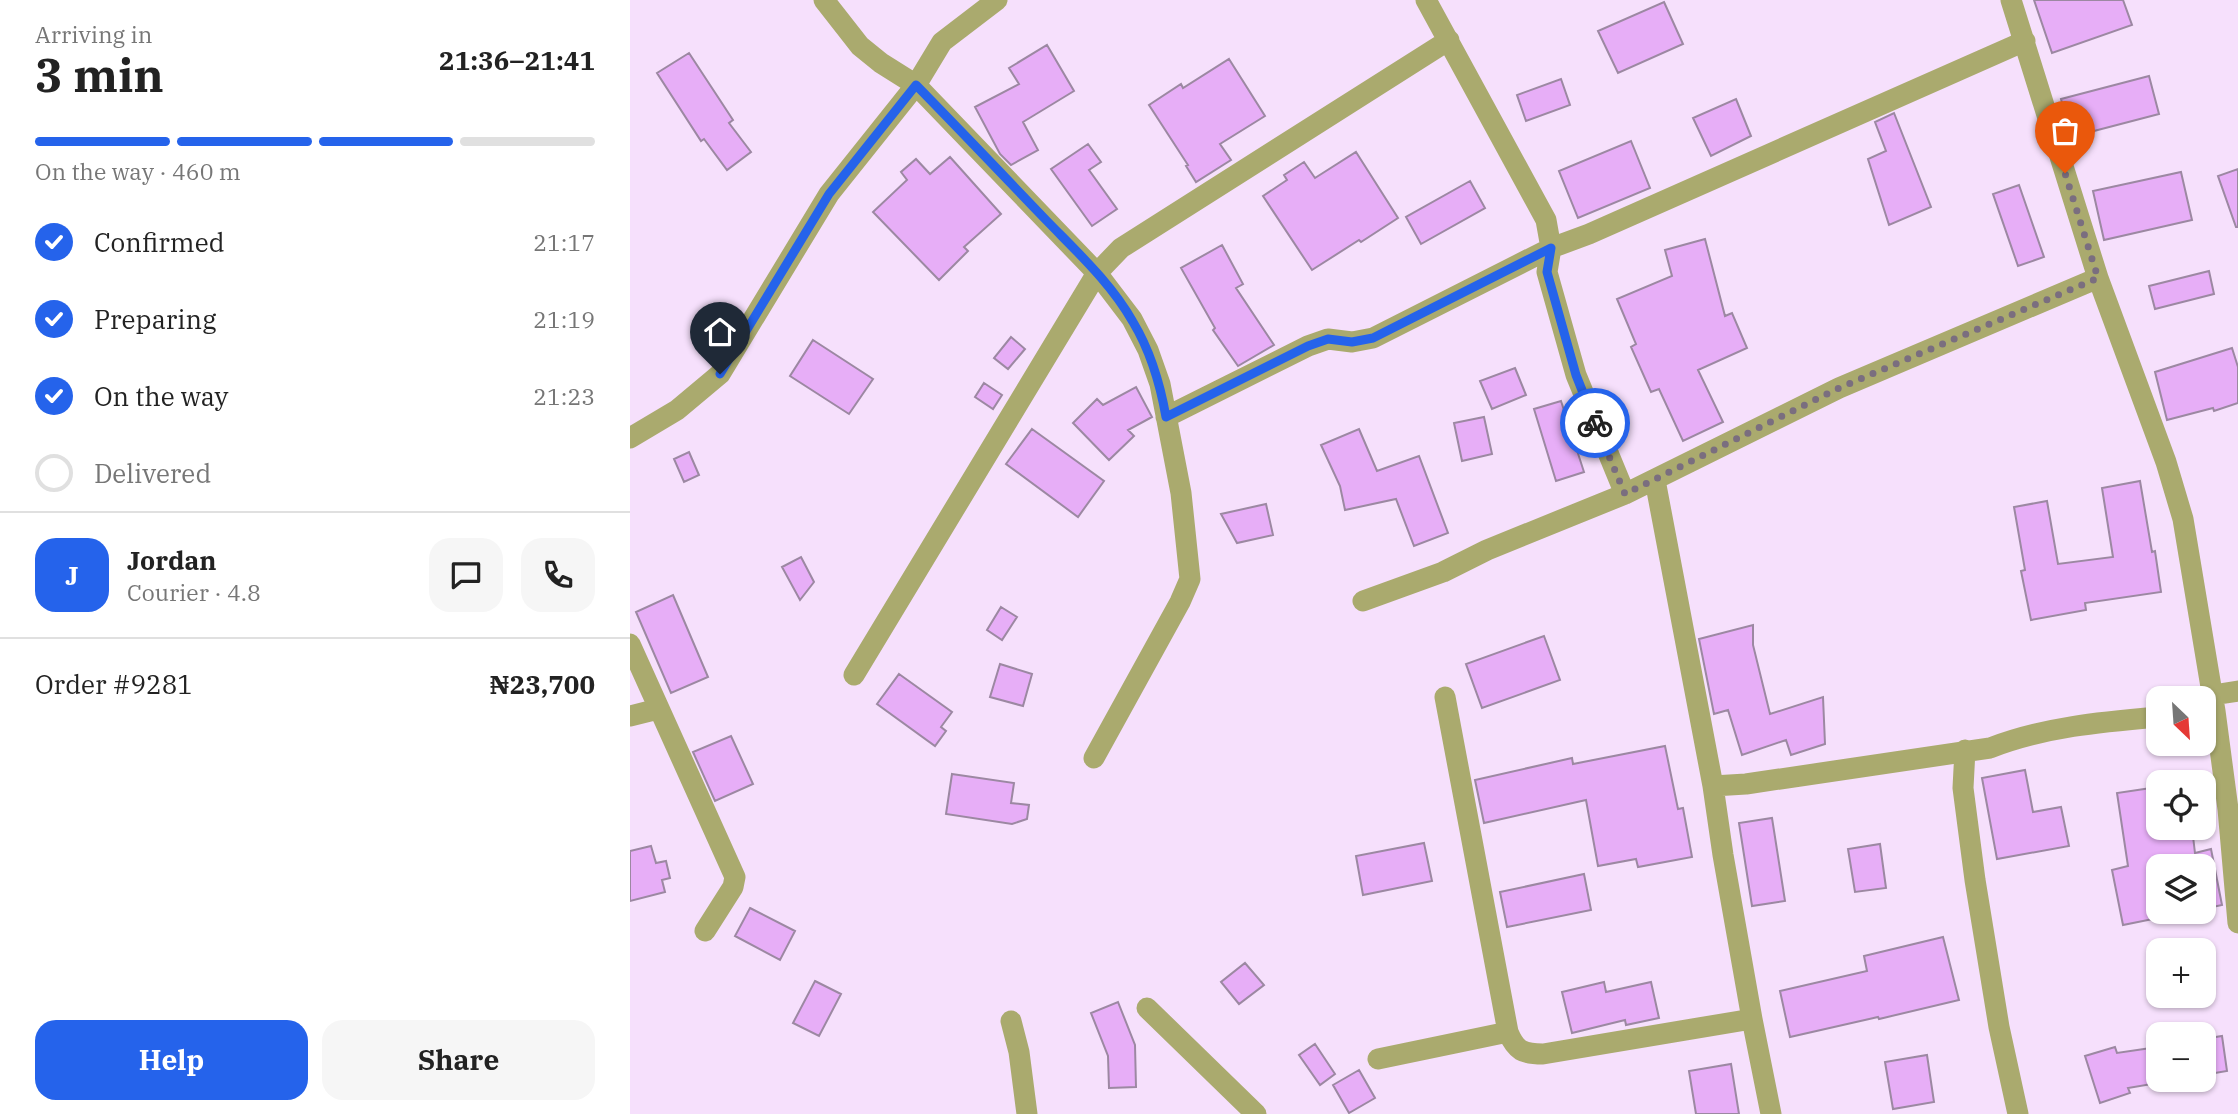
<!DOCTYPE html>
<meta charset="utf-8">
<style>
:root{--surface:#fff;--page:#f6f6f6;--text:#222;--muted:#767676;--line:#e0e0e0;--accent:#2563eb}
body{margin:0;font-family:"IBM Plex Serif",serif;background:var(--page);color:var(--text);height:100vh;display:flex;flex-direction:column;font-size:26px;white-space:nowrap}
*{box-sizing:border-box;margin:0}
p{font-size:23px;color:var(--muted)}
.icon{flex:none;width:38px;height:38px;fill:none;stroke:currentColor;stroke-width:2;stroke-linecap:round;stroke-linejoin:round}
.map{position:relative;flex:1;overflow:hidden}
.details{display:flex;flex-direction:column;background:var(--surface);width:630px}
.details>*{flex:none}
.needle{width:46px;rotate:155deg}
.buttons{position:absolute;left:1516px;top:686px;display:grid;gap:14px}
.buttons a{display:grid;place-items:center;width:70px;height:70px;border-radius:14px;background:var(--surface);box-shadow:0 2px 5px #0004;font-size:35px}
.pin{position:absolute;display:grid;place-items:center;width:60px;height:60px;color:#fff;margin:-72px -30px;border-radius:50% 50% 50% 0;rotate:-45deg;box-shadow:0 0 7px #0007}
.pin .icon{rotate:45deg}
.courier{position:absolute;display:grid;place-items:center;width:70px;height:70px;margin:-35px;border:5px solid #2563eb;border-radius:50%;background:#fff;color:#222;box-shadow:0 2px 9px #0007}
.overview em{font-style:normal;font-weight:700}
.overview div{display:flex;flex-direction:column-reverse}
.overview{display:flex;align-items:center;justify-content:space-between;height:119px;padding:0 35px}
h1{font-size:46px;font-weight:700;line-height:52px}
.bar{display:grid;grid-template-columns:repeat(4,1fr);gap:10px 7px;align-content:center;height:84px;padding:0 35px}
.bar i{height:9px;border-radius:5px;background:var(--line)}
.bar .selected{background:var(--accent)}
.bar p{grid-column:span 4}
.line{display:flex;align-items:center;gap:18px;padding:0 35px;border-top:2px solid var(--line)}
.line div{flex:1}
.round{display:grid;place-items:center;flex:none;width:74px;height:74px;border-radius:21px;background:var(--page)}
ol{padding:0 35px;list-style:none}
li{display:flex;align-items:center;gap:21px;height:77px}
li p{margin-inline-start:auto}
li .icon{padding:7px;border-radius:50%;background:var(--accent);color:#fff;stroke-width:4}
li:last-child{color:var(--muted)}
li i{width:38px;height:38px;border:4px solid var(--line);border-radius:50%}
.button{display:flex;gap:14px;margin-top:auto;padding:14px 35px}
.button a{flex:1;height:80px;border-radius:21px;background:var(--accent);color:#fff;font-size:28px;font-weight:700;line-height:80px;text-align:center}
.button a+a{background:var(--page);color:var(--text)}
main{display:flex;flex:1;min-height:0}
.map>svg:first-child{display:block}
.building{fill:#e7aef7;stroke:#9c88a2;stroke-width:2}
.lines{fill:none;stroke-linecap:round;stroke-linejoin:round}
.minor{stroke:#aaaa6e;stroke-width:21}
.done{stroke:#7a6e7f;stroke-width:7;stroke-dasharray:0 12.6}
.route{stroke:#2563eb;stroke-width:9}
</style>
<main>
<section class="details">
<div class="overview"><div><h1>3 min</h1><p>Arriving in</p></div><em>21:36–21:41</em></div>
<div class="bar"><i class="selected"></i><i class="selected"></i><i class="selected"></i><i></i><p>On the way · 460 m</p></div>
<ol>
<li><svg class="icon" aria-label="check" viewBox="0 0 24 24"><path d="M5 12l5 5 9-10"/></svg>Confirmed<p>21:17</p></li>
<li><svg class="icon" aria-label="check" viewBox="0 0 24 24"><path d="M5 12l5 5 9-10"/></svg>Preparing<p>21:19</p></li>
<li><svg class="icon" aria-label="check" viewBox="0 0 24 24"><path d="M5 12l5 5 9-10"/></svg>On the way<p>21:23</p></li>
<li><i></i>Delivered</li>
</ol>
<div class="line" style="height:126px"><b class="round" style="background:var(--accent);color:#fff">J</b><div><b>Jordan</b><p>Courier · 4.8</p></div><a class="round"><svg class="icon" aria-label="chat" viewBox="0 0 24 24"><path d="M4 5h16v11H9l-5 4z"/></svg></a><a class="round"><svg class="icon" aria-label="phone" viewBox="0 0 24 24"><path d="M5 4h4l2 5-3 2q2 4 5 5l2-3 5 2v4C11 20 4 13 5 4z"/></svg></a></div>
<div class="line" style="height:91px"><div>Order #9281</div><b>₦23,700</b></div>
<div class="button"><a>Help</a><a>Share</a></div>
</section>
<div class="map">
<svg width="1608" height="1114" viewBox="0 0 1608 1114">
<rect width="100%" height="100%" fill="#f6e0fc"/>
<!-- building -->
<path class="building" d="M 1404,0 L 1493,0 L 1502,25 L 1422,53 Z
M 1034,2 L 1053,44 L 988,73 L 968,31 Z
M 417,45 L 444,91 L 393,122 L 408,150 L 381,165 L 370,154 L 345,107 L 389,84 L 379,68 Z
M 59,53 L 103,120 L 99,123 L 121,152 L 97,170 L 74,139 L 71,141 L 27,73 Z
M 599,59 L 635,116 L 590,144 L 601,160 L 566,182 L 556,166 L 558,165 L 519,105 L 551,84 L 553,88 Z
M 1519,76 L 1529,114 L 1441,137 L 1431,99 Z
M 931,79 L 940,105 L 896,121 L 887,95 Z
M 1106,99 L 1121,136 L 1081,156 L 1063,118 Z
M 1264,113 L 1301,207 L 1259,225 L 1238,159 L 1256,151 L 1245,122 Z
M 1001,141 L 1020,188 L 948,218 L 929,171 Z
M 458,144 L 471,162 L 459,170 L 487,209 L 462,226 L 421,169 Z
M 726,152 L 768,218 L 731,242 L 729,240 L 682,270 L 633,196 L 657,180 L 654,175 L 674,162 L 685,178 Z
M 320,157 L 371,214 L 334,247 L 338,251 L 309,280 L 243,212 L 277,180 L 271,172 L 286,159 L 300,174 Z
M 1608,169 L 1608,227 L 1606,227 L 1588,176 Z
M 1551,172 L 1562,220 L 1474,240 L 1463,191 Z
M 840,181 L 855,208 L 791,244 L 776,217 Z
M 1389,185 L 1414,257 L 1388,266 L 1363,194 Z
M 1075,239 L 1095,316 L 1102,313 L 1117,348 L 1068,370 L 1093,422 L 1053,441 L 1029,389 L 1021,392 L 1001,347 L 1006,344 L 987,299 L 1042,276 L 1035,250 Z
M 592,245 L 613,284 L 606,288 L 644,345 L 608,366 L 583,330 L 585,328 L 551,268 Z
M 1579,271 L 1584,294 L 1525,309 L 1519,286 Z
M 381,337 L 395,349 L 378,369 L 364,358 Z
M 183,340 L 243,379 L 219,414 L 160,376 Z
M 1602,348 L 1608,367 L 1608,403 L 1584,411 L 1583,408 L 1537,420 L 1525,372 Z
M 885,368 L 896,395 L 862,409 L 850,381 Z
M 354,383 L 372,395 L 363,409 L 345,397 Z
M 506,387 L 522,417 L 498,430 L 504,436 L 479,460 L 443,423 L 467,399 L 473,405 Z
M 931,401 L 954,472 L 926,481 L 904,409 Z
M 854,417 L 862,454 L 832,461 L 824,423 Z
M 402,429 L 474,481 L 448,517 L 376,464 Z
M 729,429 L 747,471 L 789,456 L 818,533 L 784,546 L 766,499 L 715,510 L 710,486 L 691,445 Z
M 59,452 L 69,475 L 54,482 L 44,459 Z
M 1510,481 L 1522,552 L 1525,551 L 1531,592 L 1455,603 L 1456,610 L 1401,620 L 1391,571 L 1395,570 L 1384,507 L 1417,501 L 1428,564 L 1483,557 L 1472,488 Z
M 636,504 L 643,535 L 607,543 L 591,514 Z
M 171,557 L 184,582 L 170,600 L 152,567 Z
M 43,595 L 78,677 L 41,693 L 6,612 Z
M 371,607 L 387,617 L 372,640 L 357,630 Z
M 1123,625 L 1123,645 L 1140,714 L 1193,697 L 1195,744 L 1161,755 L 1156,740 L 1112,755 L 1098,710 L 1084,714 L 1069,639 Z
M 914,636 L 930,680 L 852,708 L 836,664 Z
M 370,664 L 402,674 L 393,706 L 360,697 Z
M 269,674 L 322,712 L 311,727 L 316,731 L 305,746 L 247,704 Z
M 101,736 L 123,784 L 85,801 L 63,752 Z
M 1035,746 L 1048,809 L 1053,808 L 1062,857 L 1008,867 L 1006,859 L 968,866 L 956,800 L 854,823 L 845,780 L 942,758 L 943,764 Z
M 1395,770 L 1403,812 L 1431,807 L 1439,846 L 1367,859 L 1352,778 Z
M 322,774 L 384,783 L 381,803 L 399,805 L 397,819 L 382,824 L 316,814 Z
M 1528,787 L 1528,828 L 1562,828 L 1565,853 L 1581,849 L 1592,905 L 1573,909 L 1573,866 L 1528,866 L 1528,918 L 1493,925 L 1482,870 L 1498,866 L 1487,793 Z
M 1142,818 L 1155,901 L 1122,906 L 1109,823 Z
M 794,843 L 802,881 L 733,895 L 726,856 Z
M 1250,844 L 1256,888 L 1225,892 L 1218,849 Z
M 21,846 L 26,863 L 36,861 L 40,878 L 32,880 L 35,892 L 0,901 L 0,851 Z
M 954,874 L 961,910 L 877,927 L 870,892 Z
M 120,908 L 165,931 L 150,960 L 105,936 Z
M 1313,937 L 1329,1000 L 1249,1019 L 1248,1017 L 1160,1037 L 1150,991 L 1237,971 L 1234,956 Z
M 615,963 L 634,985 L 609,1004 L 591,982 Z
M 185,981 L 211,994 L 189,1036 L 163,1023 Z
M 974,982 L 976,992 L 1021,982 L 1029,1018 L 996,1025 L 995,1020 L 942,1033 L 932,992 Z
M 488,1002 L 505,1045 L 506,1087 L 479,1088 L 478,1056 L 461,1013 Z
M 1592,1036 L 1597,1071 L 1573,1075 L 1573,1039 Z
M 685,1044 L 705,1074 L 690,1085 L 669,1055 Z
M 1485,1047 L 1487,1053 L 1528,1047 L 1528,1083 L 1498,1088 L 1500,1093 L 1470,1103 L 1455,1056 Z
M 1297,1055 L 1304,1102 L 1263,1109 L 1255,1062 Z
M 1101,1064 L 1109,1114 L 1066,1114 L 1059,1071 Z
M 729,1070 L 745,1098 L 719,1113 L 703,1085 Z"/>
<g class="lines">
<!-- minor -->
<path class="minor" d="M 194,0 L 230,46 L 251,63 L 286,85 L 467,273 L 502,319 L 518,350 L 530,384 L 551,493 L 560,579 L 550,602 L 464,758
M 796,0 L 916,220 L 921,248 L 917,272 L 946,375 L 995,494
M 1381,0 L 1468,278 L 1536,462 L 1553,519 L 1585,711 L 1598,809 L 1608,923
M 536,417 L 678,346 L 698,339 L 722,342 L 743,338 L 921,248 L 959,234 L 1395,41
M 0,438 L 47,410 L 90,374 L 199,194 L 286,85 L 312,42 L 367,0
M 1025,480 L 1083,786 L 1093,855 L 1122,1019 L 1141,1114
M 733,601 L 813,572 L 857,550 L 995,494 L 1209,388 L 1468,278
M 0,644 L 105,877 L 103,887 L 75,931
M 224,675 L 467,273 L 491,248 L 819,40
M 1583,695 L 1608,691
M 815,697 L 878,1032 C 886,1051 893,1054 913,1054 L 1122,1019
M 0,716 L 28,709
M 1335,750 L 1333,788 L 1345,880 L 1369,1027 L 1388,1114
M 1083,786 L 1116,784 L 1360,748 C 1414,727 1471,722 1528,717
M 517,1008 L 626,1114
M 381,1021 L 389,1052 L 397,1114
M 748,1059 L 878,1032"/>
</g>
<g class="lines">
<!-- done -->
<path class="done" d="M 965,423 L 995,494 L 1209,388 L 1468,278 L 1435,173"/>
<!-- route -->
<path class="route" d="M 90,374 L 199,194 L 286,85 C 330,130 373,175 416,220 C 447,252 481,283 503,322 C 521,352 530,383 536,417 L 678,346 L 698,339 L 722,342 L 743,338 L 921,248 L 917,272 L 946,375 L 965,423"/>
</g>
</svg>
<div class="buttons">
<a><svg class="needle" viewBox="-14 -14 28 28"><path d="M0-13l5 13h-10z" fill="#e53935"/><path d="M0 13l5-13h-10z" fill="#767676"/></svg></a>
<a><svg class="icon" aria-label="locate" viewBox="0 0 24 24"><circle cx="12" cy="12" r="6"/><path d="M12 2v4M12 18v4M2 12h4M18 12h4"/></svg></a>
<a><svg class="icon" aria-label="layers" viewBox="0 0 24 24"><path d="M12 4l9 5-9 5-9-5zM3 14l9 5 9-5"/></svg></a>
<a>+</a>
<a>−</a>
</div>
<div class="pin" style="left:1435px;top:173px;background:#ea580c"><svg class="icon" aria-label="bag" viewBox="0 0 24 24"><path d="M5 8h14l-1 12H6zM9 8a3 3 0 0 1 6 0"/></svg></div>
<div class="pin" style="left:90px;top:374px;background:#1f2937"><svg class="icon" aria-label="home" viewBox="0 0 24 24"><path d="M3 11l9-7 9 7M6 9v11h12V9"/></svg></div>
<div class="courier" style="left:965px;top:423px"><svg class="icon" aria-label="bike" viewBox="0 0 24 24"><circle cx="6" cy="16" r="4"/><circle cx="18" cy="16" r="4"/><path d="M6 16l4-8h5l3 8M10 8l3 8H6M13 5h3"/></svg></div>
</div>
</main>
